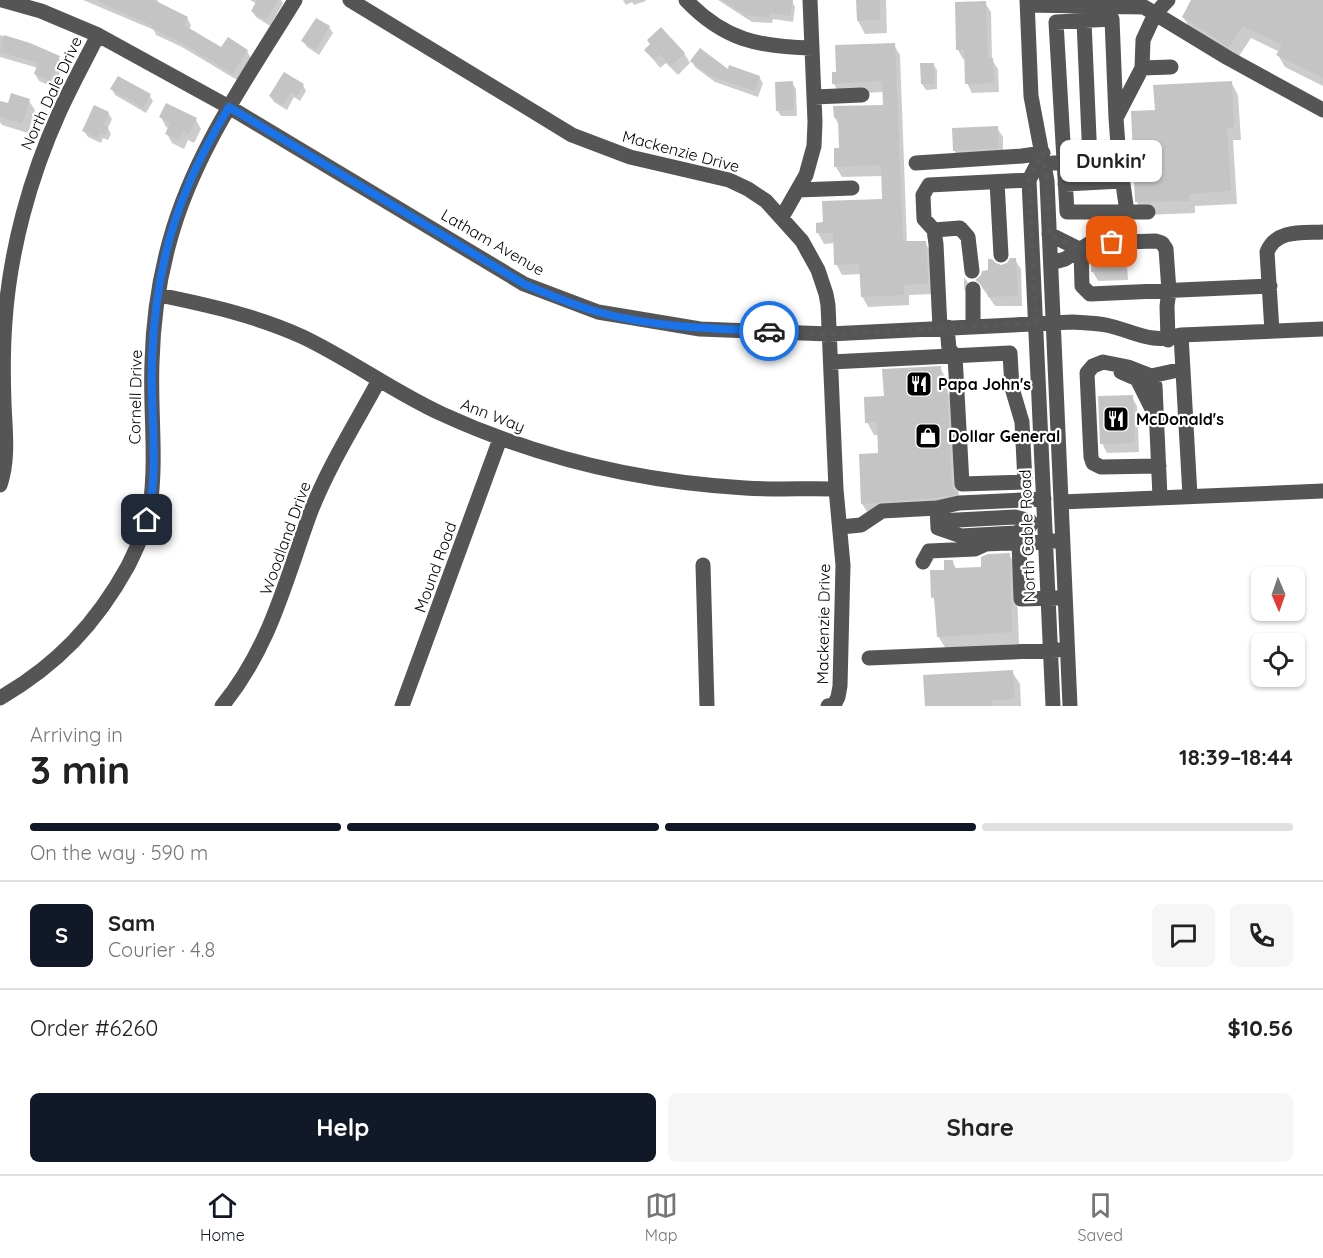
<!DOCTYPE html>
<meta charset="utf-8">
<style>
:root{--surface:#fff;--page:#f6f6f6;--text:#222;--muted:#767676;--line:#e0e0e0;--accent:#111827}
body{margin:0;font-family:Quicksand,sans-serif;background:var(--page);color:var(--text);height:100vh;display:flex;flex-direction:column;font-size:22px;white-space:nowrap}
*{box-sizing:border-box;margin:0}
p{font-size:20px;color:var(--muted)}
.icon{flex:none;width:33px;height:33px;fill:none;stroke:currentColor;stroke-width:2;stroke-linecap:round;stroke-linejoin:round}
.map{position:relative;height:706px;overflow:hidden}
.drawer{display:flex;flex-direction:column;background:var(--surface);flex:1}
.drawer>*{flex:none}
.needle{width:39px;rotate:178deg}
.controls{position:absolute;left:1251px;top:567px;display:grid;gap:12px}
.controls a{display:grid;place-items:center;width:54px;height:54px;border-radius:9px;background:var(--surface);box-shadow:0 2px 4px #0004;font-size:30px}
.pin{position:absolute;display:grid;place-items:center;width:51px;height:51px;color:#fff;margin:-26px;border-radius:12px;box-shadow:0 3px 9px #0006}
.courier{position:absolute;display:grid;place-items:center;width:60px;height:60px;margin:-30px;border:4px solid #1a73e8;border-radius:50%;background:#fff;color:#222;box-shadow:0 2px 8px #0007}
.bubble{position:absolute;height:42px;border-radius:9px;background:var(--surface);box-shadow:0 2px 4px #0004;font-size:20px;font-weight:800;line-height:42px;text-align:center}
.headline em{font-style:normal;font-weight:800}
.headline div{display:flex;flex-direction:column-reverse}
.headline{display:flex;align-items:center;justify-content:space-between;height:102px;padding:0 30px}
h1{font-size:39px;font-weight:800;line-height:45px}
.bar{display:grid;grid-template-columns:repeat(4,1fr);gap:9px 6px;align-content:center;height:72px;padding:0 30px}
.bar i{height:8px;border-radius:4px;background:var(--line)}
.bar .selected{background:var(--accent)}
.bar p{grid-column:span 4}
.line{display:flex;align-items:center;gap:15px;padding:0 30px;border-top:2px solid var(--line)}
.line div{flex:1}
.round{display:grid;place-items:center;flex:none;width:63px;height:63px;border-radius:9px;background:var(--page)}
.action{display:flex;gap:12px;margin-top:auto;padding:12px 30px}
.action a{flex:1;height:69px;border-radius:9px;background:var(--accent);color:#fff;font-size:24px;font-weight:800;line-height:69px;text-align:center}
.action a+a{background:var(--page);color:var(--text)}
.tabs{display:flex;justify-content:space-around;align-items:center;height:84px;border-top:2px solid var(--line);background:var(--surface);font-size:16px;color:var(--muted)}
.tabs a{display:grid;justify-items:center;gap:3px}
.tabs .selected{color:var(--accent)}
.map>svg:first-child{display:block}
.shadow{fill:#0003}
.building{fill:#c4c4c4}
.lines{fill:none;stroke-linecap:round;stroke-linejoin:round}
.minor{stroke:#555;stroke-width:15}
.done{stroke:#595959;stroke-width:6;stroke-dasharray:0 10.8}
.route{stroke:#1a73e8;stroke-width:8}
.labels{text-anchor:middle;stroke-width:4.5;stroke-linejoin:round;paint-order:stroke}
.street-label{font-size:16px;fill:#000;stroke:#fff}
.poi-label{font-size:16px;font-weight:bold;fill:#000;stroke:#fff;text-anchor:start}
</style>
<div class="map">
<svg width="1323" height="706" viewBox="0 0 1323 706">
<rect width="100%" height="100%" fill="#fff"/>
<!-- shadow -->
<path class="shadow" d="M 83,0 L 157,0 L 160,5 L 187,18 L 191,25 L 189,30 L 222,49 L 247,51 L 251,58 L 237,80 L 182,47 L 156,35 L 154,30 Z
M 250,0 L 281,0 L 283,3 L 270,26 L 256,17 L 252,11 L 257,4 Z
M 623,0 L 645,0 L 646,1 L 634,5 L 632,2 L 626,5 Z
M 718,0 L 792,1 L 795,7 L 793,22 L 773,19 L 772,23 L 752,22 Z
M 857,0 L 886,0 L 887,33 L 865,34 L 858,21 Z
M 1193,0 L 1323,0 L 1323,86 L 1285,67 L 1278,55 L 1280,52 L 1251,38 L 1237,59 L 1191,30 L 1183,17 Z
M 985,3 L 991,12 L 992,60 L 998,69 L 999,92 L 972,93 L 967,83 L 966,59 L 963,59 L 958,50 Z
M 317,20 L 329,27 L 333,33 L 319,55 L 307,47 L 303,41 Z
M 0,35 L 29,44 L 59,58 L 63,65 L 54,87 L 39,81 L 35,74 L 38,68 L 0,57 Z
M 894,45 L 900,55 L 907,243 L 925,242 L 931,253 L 933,294 L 909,295 L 909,305 L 868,307 L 862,296 L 861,274 L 842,275 L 836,264 L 835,243 L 824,244 L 818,233 L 818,224 L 883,201 L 882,176 L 842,177 L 836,167 L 841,149 L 840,127 L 835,118 L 885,107 L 884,92 L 840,94 L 834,84 Z
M 646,50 L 684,53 L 690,63 L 678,75 L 666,63 L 660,68 Z
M 692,61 L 759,77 L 763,83 L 758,97 L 715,82 L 695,67 Z
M 933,64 L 937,70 L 937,89 L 926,90 L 922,84 Z
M 1231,82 L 1238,95 L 1241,140 L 1233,140 L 1237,204 L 1195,206 L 1195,213 L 1144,215 L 1137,202 L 1132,112 L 1156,111 Z
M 792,83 L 796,89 L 797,116 L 781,116 L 777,110 Z
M 303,85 L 306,91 L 300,101 L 294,97 L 287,110 L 274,102 L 270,96 Z
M 112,89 L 149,95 L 153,101 L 146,113 L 115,95 Z
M 29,101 L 35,110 L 28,133 L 2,125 L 0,122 L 0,104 L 9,105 Z
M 108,113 L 112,119 L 108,128 L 111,134 L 108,140 L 103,138 L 101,143 L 88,137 L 84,131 Z
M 161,117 L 196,120 L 201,129 L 194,143 L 188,140 L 184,149 L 172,143 L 167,134 L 170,129 L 166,127 Z
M 997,128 L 1003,137 L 1003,157 L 960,160 L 954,150 Z
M 1122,254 L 1127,264 L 1128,280 L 1098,281 L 1093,272 Z
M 1015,260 L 1021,269 L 1022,306 L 995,306 L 977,280 Z
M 964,277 L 973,290 L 969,297 L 964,289 Z
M 940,368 L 948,381 L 948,393 L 953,401 L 959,499 L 870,516 L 862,504 L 880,454 L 879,435 L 874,435 L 867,422 L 885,397 Z
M 1132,397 L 1137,406 L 1139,452 L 1107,453 L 1102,443 Z
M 1009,554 L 1016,567 L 1019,644 L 946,649 L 938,636 L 936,603 L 933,597 L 946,571 L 952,561 L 957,570 L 983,568 Z
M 1012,672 L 1020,684 L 1021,706 L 927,706 Z"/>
<!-- building -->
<path class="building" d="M 96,0 L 154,0 L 188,17 L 184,25 L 221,47 L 228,37 L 248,50 L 233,74 L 177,40 L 151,28 L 152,26 Z
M 257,0 L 278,0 L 266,20 L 251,11 Z
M 722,0 L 793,0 L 790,16 L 770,13 L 769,18 L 749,15 L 748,17 Z
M 856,0 L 880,0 L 880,20 L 857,21 Z
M 1191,0 L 1323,0 L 1323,78 L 1276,55 L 1282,45 L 1243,26 L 1229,47 L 1182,17 Z
M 986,1 L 988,58 L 993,58 L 994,83 L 965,84 L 964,50 L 956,50 L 955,2 Z
M 316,18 L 330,26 L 316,50 L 301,41 Z
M 661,27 L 685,53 L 671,66 L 660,54 L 654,60 L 644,50 L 650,44 L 647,40 Z
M 4,35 L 30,43 L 60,56 L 50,81 L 34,74 L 38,63 L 0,52 Z
M 895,43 L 903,241 L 926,241 L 928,284 L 904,285 L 904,295 L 861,297 L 859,264 L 834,265 L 833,233 L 816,233 L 816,223 L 823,222 L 822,201 L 882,199 L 881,165 L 834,167 L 834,148 L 839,148 L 838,118 L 834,118 L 833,106 L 883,105 L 882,81 L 832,84 L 832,72 L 836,72 L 835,45 Z
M 700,48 L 728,69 L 729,65 L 760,76 L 755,91 L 710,76 L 690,61 Z
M 920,63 L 934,63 L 935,84 L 921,84 Z
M 284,72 L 304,84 L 297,96 L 291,92 L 283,105 L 269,96 Z
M 118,76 L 151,94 L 143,108 L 110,89 Z
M 793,81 L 794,110 L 776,111 L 775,82 Z
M 1232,81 L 1234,127 L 1227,128 L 1231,191 L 1189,194 L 1189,201 L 1135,202 L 1131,111 L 1155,110 L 1153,85 Z
M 11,93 L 30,99 L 22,124 L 0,117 L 0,101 L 8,103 Z
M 166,103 L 197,118 L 189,134 L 183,131 L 179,140 L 165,134 L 170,123 L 159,117 Z
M 94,105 L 109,112 L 104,125 L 108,127 L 105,135 L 100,133 L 97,138 L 82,131 Z
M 998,126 L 999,148 L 953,151 L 952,128 Z
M 1123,253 L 1123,271 L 1091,272 L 1092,253 Z
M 1010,258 L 1016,258 L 1018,296 L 988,297 L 987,289 L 983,289 L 981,284 L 975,280 L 981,275 L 982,271 L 988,270 L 988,259 L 992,259 L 996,263 L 1001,265 L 1007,263 Z
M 941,366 L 942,387 L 947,387 L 952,485 L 956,494 L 936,498 L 861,504 L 859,454 L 878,453 L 877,422 L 865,423 L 864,397 L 884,396 L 882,369 Z
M 1133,395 L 1135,443 L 1100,444 L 1098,396 Z
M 1010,553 L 1012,632 L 937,637 L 934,597 L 931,598 L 930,570 L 944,570 L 944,560 L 953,560 L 954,568 L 981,567 L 981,557 L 988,554 Z
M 1013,670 L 1015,699 L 991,700 L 992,706 L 925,706 L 923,675 Z"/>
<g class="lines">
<!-- minor -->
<path class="minor" d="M 2,0 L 41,11 L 98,35 L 229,107 L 524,284 L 598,312 L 700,329 L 829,334 L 1073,322 C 1084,323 1096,323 1106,325 C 1135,331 1150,345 1181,335 L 1323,329
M 350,0 L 572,135 L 630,157 L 729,180 L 748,189 L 766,201 L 802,241 L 818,270 L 826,294 L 828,305 L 836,489 L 843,565 L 840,686 L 838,697 L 834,705 L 828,706
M 686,0 C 724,40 759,47 812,48
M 1027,0 L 1031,96 L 1047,181 L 1070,706
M 1028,5 L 1144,7 L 1228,58 L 1323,110
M 1084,21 L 1090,161
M 1142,68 L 1171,67
M 814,97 L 862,95
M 1116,118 L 1112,19 L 1056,22 L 1067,212 L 1148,212
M 1043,153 L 1029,180 L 1053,706
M 916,163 L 1022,156 L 1043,153
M 1053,163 L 1119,159 L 1116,118 L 1142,68 L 1143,40 L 1155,14 L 1168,0
M 1121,170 L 1127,212
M 997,182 L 1001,255
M 1065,184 L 1122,181
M 798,190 L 852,188
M 782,217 L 806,175 L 814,146 L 815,122 L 810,0
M 934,230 L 960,228 L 968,237 L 972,271
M 1049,234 L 1081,250
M 1081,250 L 1082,286 L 1090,294 L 1270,286
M 1051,263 L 1065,259 L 1090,243 L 1156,241 L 1162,243 L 1166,249 L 1169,291 L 1167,306 L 1168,340
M 973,289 L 973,327
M 159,295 C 208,305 257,316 303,337 C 351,360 394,392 442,414 C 538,458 640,482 745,488 C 775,490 806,488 836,489
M 940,328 L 936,244 L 934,230 L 924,219 L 923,195 L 929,185 L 1029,180
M 1272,331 L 1267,252 C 1276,229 1303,233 1323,232
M 1181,335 L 1190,496
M 831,362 L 1010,353 L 1012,388 L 1022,422 L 1025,482 L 962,484 L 955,356 L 949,349 L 947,327
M 1121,372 L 1137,379 L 1156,417
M 1151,376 L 1155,386 L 1160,497
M 1159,466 L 1101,467 L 1093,463 L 1091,457 L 1087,373 L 1093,366 L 1103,362 L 1128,367 L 1151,376 L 1183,369
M 0,485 C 9,459 5,430 4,403 C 3,376 3,348 5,321 C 10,250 30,177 59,113 C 71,86 85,61 98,35
M 1061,502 L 1323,491
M 937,508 L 938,528 L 961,536 L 1016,533 L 1030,526
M 938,521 L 1015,517 L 1030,521
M 840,527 L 861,525 L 882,511 L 937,508 L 959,503 L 1044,499
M 1019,543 L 1021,599 L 1057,598
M 923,562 L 929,551 L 975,549 L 986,544 L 1054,541
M 703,565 L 707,706
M 869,658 L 1058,650
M 0,698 C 57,665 96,624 128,566 C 137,548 147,527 150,507 C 157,459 150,410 152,362 C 153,322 159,279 170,240 C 194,152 248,77 295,0
M 222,706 C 271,646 285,581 311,511 C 329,465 356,423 379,380
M 402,706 L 500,439"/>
</g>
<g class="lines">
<!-- done -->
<path class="done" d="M 769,331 L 829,334 L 1036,323 L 1029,180 L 1043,153 L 1047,181 L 1049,234 L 1081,250 L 1089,243 L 1112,242"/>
<!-- route -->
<path class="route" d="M 147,520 C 160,471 150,413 152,361 C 154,302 165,238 189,184 C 200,157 214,132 229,107 L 524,284 C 548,294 573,305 598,312 C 652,327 713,329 769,331"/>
</g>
<!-- icons -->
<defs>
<g id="restaurant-square" transform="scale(1.35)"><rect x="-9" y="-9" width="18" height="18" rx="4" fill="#000" stroke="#fff"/><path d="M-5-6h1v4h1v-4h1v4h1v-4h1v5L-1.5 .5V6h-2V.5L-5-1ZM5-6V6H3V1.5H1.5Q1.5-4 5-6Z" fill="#fff"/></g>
<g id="shop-square" transform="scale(1.35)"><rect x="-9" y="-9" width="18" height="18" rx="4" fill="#000" stroke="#fff"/><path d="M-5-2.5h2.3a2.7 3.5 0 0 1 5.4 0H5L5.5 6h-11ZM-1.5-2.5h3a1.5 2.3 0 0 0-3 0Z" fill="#fff"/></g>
</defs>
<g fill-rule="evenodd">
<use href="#restaurant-square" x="919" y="384"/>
<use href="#restaurant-square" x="1116" y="419"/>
<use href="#shop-square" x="928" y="436"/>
</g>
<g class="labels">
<!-- street labels -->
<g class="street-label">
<text transform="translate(51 93) rotate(-65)" y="6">North Dale Drive</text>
<text transform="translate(681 151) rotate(15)" y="6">Mackenzie Drive</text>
<text transform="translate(493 242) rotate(30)" y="6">Latham Avenue</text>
<text transform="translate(135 397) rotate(-89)" y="6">Cornell Drive</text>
<text transform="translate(493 415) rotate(21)" y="6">Ann Way</text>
<text transform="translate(1027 536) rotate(-92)" y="6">North Cable Road</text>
<text transform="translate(285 538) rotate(-70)" y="6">Woodland Drive</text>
<text transform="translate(435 567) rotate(-70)" y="6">Mound Road</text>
<text transform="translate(823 624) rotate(-89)" y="6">Mackenzie Drive</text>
</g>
<!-- poi labels -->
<g class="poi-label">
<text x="938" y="390">Papa John's</text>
<text x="1136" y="425">McDonald's</text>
<text x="948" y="442">Dollar General</text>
</g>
</g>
</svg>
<div class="controls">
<a><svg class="needle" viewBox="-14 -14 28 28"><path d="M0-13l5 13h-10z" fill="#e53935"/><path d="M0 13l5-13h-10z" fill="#767676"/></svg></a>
<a><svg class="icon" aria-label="locate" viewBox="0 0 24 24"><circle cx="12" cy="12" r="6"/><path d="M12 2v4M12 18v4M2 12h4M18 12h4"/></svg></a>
</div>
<div class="pin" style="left:1112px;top:242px;background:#ea580c"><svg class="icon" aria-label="bag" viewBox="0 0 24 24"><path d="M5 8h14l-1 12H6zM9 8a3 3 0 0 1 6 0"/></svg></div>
<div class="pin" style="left:147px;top:520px;background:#1f2937"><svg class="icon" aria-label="home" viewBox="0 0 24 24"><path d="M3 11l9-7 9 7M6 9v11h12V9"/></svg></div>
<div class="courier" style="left:769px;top:331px"><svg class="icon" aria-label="car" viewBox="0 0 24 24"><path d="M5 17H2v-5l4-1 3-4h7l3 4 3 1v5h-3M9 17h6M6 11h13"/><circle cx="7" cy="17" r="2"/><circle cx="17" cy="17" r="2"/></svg></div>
<div class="bubble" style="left:1060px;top:140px;width:102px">Dunkin'</div>
</div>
<section class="drawer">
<div class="headline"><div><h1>3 min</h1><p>Arriving in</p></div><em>18:39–18:44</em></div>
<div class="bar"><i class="selected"></i><i class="selected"></i><i class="selected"></i><i></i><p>On the way · 590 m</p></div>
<div class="line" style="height:108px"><b class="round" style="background:var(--accent);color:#fff">S</b><div><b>Sam</b><p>Courier · 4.8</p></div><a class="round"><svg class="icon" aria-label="chat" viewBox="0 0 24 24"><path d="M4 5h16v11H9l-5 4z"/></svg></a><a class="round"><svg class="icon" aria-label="phone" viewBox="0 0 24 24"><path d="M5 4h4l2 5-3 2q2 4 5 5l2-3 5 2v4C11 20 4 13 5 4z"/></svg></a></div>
<div class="line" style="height:78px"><div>Order #6260</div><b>$10.56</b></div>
<div class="action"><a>Help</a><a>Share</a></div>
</section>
<nav class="tabs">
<a class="selected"><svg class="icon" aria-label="home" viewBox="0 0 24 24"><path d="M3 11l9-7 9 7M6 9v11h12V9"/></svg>Home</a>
<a><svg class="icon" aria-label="map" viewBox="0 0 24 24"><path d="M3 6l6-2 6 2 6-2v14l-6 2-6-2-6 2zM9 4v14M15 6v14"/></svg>Map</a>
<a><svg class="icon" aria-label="saved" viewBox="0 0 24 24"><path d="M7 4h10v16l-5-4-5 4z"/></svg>Saved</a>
</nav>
